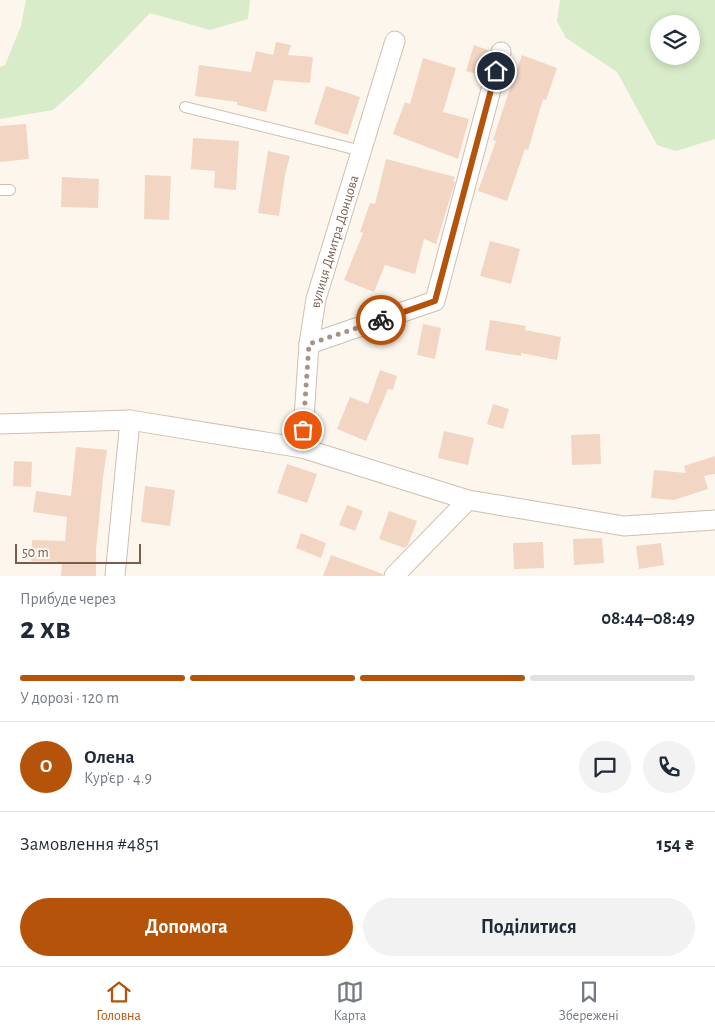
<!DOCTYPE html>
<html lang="uk">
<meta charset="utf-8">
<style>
:root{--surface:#fff;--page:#f2f2f3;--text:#1f2937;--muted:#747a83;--line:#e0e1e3;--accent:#b45309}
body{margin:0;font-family:"Alegreya Sans",sans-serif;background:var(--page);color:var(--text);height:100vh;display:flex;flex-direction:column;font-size:19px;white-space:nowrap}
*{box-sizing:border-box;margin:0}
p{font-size:16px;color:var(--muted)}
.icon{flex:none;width:28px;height:28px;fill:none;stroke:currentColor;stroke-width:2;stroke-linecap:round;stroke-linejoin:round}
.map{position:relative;height:576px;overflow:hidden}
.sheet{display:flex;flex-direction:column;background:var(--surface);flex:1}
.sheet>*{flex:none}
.fabs{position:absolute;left:650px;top:15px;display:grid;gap:10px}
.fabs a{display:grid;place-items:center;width:50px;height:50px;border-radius:50%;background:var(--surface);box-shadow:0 2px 8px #0003;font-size:25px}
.scale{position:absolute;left:15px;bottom:12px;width:126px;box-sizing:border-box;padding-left:5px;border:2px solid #7a5c4d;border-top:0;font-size:14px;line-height:18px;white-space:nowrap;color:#7a5c4d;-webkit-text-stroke:4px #fffaf3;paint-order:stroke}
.pin{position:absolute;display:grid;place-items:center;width:42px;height:42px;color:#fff;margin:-21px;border:2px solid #fff;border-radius:50%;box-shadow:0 1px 5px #0007}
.courier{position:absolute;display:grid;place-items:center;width:50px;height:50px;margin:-25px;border:4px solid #b45309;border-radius:50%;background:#fff;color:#222;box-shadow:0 1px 6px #0007}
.overview em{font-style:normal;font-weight:600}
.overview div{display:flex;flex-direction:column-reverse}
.overview{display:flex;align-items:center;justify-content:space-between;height:85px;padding:0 20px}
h1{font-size:32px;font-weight:600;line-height:38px}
.bar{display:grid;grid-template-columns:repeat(4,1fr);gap:8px 5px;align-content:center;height:60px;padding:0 20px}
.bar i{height:6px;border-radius:4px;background:var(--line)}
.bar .active{background:var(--accent)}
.bar p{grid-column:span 4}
.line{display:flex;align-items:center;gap:12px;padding:0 20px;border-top:1px solid var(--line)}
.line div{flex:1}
.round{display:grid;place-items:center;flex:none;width:52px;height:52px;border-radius:26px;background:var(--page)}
.action{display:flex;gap:10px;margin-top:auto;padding:10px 20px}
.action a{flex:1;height:58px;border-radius:30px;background:var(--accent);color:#fff;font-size:20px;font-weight:600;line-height:58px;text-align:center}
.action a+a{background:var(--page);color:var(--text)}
.tabs{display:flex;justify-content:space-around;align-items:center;height:70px;border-top:1px solid var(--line);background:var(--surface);font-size:14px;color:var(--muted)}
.tabs a{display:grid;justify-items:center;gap:2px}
.tabs .active{color:var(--accent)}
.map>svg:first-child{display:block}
.green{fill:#d8ecc9;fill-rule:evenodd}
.building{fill:#f3d5c3}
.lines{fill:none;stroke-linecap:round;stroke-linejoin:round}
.lane-casing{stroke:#d1beb0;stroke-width:12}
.street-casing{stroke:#d1beb0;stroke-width:21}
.lane{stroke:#fff;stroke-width:10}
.street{stroke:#fff;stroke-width:19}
.done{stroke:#a89285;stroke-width:5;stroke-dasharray:0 9}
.route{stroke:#b45309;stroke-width:6}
.labels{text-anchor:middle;stroke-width:4.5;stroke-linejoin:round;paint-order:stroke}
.street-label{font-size:14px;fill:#7a5c4d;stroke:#fffaf3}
</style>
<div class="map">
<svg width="715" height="576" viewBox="0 0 715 576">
<rect width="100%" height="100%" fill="#fdf6ec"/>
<!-- green -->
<path class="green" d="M 26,0 L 250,0 L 248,19 L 210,30 L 150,13 L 80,86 L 53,110 L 0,119 L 0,67 L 5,65 L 21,26 Z
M 560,0 L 715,0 L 715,139 L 676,151 L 657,145 L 617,72 L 566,38 L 557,21 ZM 659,24 L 691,24 L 691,56 L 659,56 Z"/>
<!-- building -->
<path class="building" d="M 276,42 L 291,45 L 288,55 L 313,57 L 310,83 L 274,80 L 266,112 L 237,105 L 237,102 L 195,96 L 199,65 L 251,72 L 256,51 L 273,55 Z
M 474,45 L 490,51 L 483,76 L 466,71 Z
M 522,55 L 557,68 L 546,100 L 543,99 L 528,150 L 525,149 L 507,201 L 478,191 L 496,141 L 493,140 L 503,109 Z
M 423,58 L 456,68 L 443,112 L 469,119 L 458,159 L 393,134 L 405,102 L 410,104 Z
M 326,86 L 360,97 L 348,135 L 314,124 Z
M 26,124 L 29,159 L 0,162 L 0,126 Z
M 193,138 L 239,141 L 236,190 L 214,188 L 215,171 L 191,169 Z
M 268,151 L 290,156 L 285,175 L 279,216 L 258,213 Z
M 386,159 L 455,177 L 453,181 L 455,182 L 436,244 L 424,239 L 415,274 L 385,265 L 374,292 L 344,280 L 363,233 L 360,232 L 370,203 L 375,204 Z
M 145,175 L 171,176 L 169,220 L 144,219 Z
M 62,177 L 99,179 L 98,208 L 61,207 Z
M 490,241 L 520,249 L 511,284 L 480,276 Z
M 490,320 L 526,326 L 525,330 L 561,337 L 557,360 L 521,353 L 521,356 L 485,350 Z
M 423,324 L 441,328 L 435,359 L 417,355 Z
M 380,370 L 397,376 L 393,390 L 388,389 L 366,441 L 337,429 L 350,397 L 368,404 Z
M 493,404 L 509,409 L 503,429 L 487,424 Z
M 444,431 L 474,438 L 468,465 L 438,458 Z
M 600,434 L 601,464 L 572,465 L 571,435 Z
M 76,447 L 107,450 L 103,478 L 96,550 L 96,576 L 61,576 L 62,562 L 31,561 L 32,540 L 65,541 L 67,517 L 33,512 L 36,491 L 71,496 Z
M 715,456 L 715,474 L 704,476 L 708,489 L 674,500 L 651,498 L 654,470 L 686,473 L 684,466 Z
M 14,461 L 32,462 L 31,487 L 13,486 Z
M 287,464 L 317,474 L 307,503 L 277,493 Z
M 145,486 L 175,490 L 170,526 L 141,522 Z
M 347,505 L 363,511 L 355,531 L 339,525 Z
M 389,511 L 417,521 L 408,545 L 405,548 L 379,539 Z
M 301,533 L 326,543 L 321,558 L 296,548 Z
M 602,538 L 604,563 L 574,565 L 573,539 Z
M 543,542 L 544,568 L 514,569 L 513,543 Z
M 661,543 L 664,565 L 639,569 L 636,546 Z
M 331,555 L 383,574 L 383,576 L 323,576 Z"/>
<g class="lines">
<!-- lane casing -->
<g class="lane-casing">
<path id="lane" d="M 185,107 L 362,151
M 0,190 L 10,190"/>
</g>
<!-- street casing -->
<g class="street-casing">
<g id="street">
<path d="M 309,344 L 435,301 L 501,52"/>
<path d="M 0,424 L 130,420 L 302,448 L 468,500 L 624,526 L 715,520"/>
<path id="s1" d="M 302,448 L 309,344 L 316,299 L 395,41"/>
<path d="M 115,576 L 130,420"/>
<path d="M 394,576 L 468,500"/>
</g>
</g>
<!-- lane -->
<use href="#lane" class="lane"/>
<!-- street -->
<use href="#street" class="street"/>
</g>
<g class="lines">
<!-- done -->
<path class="done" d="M 303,430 L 309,344 L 381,320"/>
<!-- route -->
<path class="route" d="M 381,320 L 435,301 L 496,71"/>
</g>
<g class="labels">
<!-- street labels -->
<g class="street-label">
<text dy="5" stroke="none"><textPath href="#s1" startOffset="210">вулиця Дмитра Донцова</textPath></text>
</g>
</g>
</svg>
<div class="fabs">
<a><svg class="icon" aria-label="layers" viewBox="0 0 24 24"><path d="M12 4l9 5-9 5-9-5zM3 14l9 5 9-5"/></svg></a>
</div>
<div class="scale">50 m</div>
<div class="pin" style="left:303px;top:430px;background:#ea580c"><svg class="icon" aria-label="bag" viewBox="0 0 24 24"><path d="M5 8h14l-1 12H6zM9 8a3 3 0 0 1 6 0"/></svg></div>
<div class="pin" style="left:496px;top:71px;background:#1f2937"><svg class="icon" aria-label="home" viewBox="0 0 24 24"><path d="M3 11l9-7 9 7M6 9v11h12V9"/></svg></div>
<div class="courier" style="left:381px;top:320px"><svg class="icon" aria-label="bike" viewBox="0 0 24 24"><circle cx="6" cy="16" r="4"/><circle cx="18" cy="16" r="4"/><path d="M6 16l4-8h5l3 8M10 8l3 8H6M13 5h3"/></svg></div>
</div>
<section class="sheet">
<div class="overview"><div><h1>2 хв</h1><p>Прибуде через</p></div><em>08:44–08:49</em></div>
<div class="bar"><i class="active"></i><i class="active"></i><i class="active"></i><i></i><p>У дорозі · 120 m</p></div>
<div class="line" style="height:90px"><b class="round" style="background:var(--accent);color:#fff">О</b><div><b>Олена</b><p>Кур’єр · 4.9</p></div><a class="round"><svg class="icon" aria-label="chat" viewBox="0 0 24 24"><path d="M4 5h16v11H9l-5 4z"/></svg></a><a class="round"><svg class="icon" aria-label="phone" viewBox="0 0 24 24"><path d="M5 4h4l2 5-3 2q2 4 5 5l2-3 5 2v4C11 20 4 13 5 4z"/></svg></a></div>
<div class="line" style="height:65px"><div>Замовлення #4851</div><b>154 ₴</b></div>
<div class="action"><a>Допомога</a><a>Поділитися</a></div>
</section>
<nav class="tabs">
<a class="active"><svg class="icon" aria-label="home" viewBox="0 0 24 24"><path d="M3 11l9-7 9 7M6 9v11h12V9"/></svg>Головна</a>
<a><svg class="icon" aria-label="map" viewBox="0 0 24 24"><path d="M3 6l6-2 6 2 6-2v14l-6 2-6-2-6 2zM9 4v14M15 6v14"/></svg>Карта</a>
<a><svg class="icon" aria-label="saved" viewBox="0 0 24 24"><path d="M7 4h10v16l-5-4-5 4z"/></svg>Збережені</a>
</nav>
